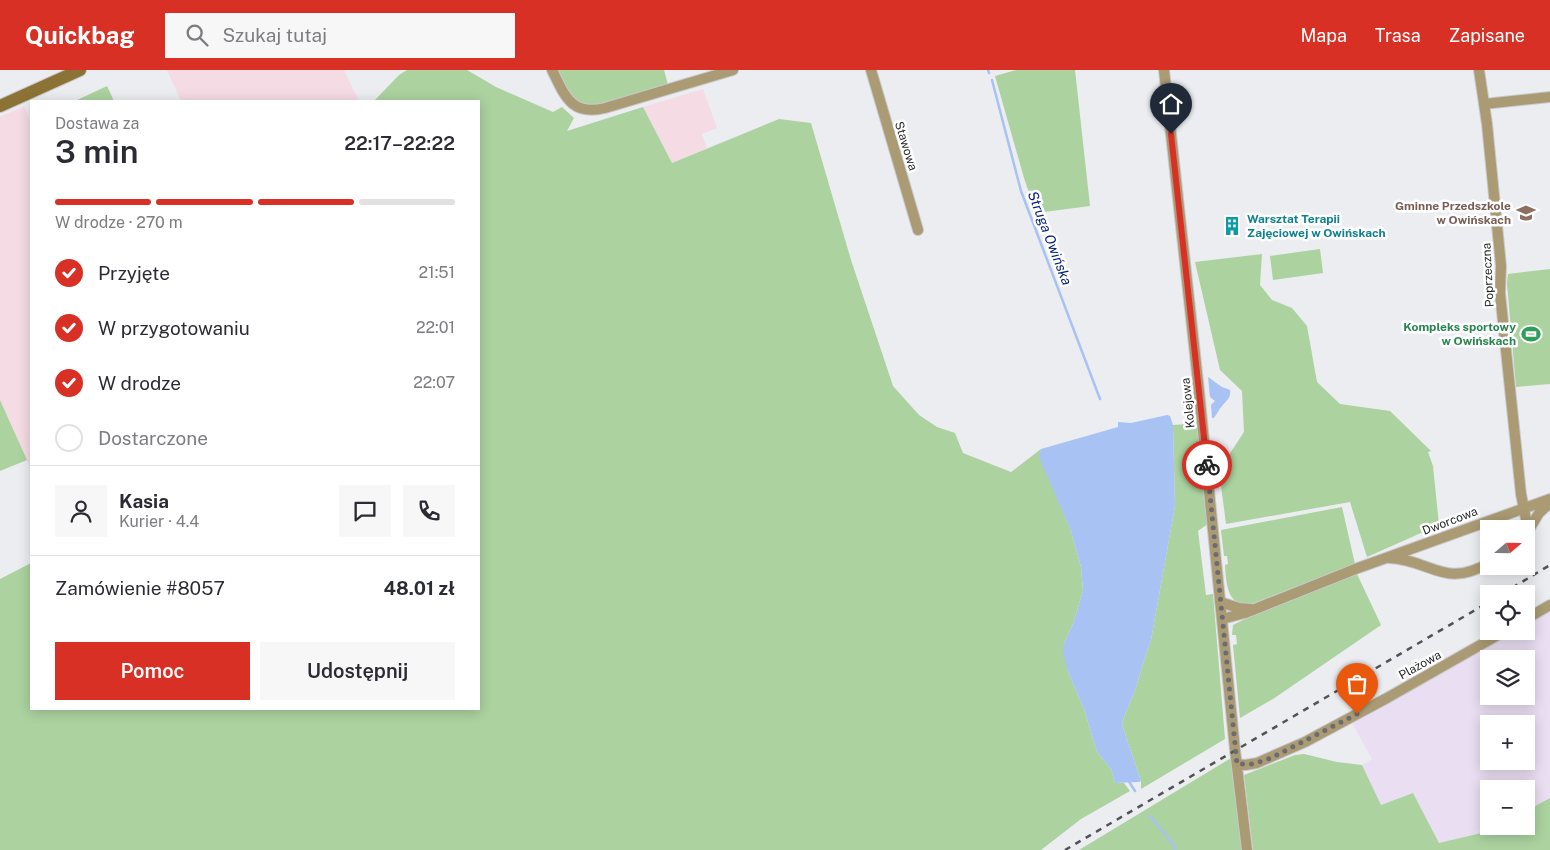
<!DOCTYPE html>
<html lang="pl">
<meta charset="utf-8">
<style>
:root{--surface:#fff;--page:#f7f7f7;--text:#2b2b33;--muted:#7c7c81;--line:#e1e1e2;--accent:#d93025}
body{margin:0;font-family:"Public Sans",sans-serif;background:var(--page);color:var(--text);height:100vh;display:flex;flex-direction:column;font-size:19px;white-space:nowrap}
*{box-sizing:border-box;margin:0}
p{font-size:16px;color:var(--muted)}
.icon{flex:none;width:28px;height:28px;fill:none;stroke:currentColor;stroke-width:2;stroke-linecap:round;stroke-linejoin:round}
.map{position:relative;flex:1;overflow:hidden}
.panel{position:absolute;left:30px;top:30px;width:450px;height:610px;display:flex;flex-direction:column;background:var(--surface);border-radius:0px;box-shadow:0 2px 12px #0003}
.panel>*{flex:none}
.needle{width:32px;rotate:70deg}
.fabs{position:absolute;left:1480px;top:450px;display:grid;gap:10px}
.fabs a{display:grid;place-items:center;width:55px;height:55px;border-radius:0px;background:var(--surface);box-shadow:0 2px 12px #0003;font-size:25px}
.pin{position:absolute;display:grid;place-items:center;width:42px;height:42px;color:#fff;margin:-51px -21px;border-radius:50% 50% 50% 0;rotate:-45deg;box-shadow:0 0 5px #0007}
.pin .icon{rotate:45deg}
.courier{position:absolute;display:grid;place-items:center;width:50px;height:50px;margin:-25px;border:4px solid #d93025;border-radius:50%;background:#fff;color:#222;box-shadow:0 1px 6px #0007}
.headline em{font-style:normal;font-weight:600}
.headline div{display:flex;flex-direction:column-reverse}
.headline{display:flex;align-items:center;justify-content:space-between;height:85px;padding:0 25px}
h1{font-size:32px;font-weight:600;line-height:38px}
.bar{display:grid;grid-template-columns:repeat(4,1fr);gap:8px 5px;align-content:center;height:60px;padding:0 25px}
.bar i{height:6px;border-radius:4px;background:var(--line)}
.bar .on{background:var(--accent)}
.bar p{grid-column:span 4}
.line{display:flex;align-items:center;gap:12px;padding:0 25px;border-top:1px solid var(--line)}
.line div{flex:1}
.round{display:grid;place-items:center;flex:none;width:52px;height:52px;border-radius:0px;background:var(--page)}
ol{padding:0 25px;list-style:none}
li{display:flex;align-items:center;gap:15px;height:55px}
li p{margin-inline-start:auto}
li .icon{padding:5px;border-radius:50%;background:var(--accent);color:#fff;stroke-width:4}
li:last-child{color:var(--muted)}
li i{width:28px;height:28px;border:2px solid var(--line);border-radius:50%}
.cta{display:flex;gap:10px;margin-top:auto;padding:10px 25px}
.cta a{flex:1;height:58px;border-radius:0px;background:var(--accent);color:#fff;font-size:20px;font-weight:600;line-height:58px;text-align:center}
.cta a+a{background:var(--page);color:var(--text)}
header{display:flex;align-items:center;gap:30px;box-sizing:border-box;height:70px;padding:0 25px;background:var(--accent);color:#fff}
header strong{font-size:24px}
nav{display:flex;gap:28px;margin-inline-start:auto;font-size:18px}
.search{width:350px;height:45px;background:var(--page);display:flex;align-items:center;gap:12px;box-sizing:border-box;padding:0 18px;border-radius:0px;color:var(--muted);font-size:19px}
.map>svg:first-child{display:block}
.commercial{fill:#f5dbe4}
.industrial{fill:#eadef2;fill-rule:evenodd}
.green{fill:#abd29f}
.water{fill:#a7c2f3}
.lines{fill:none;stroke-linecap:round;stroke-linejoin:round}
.stream{stroke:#a7c2f3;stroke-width:2.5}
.street-casing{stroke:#c8c9cd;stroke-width:12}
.secondary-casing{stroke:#c8c9cd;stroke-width:14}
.street{stroke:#ab9b74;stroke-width:10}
.secondary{stroke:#8b7235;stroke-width:12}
.rail{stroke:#515253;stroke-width:2.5;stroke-dasharray:6 6;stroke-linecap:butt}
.done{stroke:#6b6c6e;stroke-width:5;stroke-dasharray:0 9}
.route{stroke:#d93025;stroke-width:6}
.labels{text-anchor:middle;stroke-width:5;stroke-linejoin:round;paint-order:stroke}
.street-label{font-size:12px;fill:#262728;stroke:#fff}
.education-label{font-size:12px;font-weight:bold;fill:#785e54;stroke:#fff;text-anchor:end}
.culture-label{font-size:12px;font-weight:bold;fill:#0d838f;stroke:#fff;text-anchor:start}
.leisure-label{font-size:12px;font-weight:bold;fill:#27864d;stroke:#fff;text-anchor:end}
.water-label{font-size:14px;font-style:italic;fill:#001f79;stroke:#fff}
</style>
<header>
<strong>Quickbag</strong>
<div class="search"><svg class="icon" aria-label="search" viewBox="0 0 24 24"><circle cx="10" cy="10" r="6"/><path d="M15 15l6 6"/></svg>Szukaj tutaj</div>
<nav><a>Mapa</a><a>Trasa</a><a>Zapisane</a></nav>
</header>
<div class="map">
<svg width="1550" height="780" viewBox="0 0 1550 780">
<rect width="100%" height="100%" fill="#ebedf1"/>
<!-- commercial -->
<path class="commercial" d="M 167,0 L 344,0 L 359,31 L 181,31 Z
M 703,19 L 717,58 L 702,64 L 707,78 L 672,93 L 643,37 Z
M 24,36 L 31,53 L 31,399 L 0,330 L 0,47 Z"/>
<!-- industrial -->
<path class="industrial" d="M 1550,539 L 1550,728 L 1526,741 L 1526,719 L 1489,719 L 1489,756 L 1501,756 L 1494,760 L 1439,773 L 1413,723 L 1381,735 L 1362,695 L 1372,689 L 1352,653 L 1511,561 L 1526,561 L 1526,552 ZM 1489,589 L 1526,589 L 1526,626 L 1489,626 ZM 1489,654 L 1526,654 L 1526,691 L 1489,691 Z"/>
<!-- green -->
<path class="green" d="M 407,0 L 467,0 L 496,17 L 553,42 L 562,37 L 574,48 L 567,61 L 643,37 L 672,93 L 779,49 L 811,53 L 851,190 L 893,316 L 919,345 L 937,357 L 955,363 L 963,383 L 1011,402 L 1041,379 L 1040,387 L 1071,461 L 1081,497 L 1083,521 L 1073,554 L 1064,573 L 1068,602 L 1084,639 L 1097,682 L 1111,699 L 1115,713 L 1124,713 L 1130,721 L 1081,749 L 1041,780 L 0,780 L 0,509 L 31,493 L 31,639 L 479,639 L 479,31 L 374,31 L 399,5 Z
M 557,0 L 664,0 L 668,15 C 650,21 592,43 577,33 C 568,28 561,9 557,0 Z
M 1016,0 L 1075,0 L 1090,136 L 1036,143 L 1024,108 L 995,6 Z
M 107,16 L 114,31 L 75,31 Z
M 1320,179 L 1323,203 L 1273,210 L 1270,186 Z
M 1262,184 L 1260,215 L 1272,230 L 1292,238 L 1307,256 L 1317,312 L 1340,334 L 1390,341 L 1431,381 L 1428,382 L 1433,396 L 1439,455 L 1367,487 L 1350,432 L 1226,454 L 1219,400 L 1244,362 L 1242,321 L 1220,300 L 1195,192 Z
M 1550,199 L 1550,314 L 1516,317 L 1507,214 L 1508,204 Z
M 0,330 L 27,390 L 0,401 Z
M 1186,354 L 1197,355 L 1209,453 L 1198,461 L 1206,525 L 1213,524 L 1225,669 L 1141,719 L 1141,711 L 1122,655 C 1125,641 1132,630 1136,617 C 1141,601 1145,586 1151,570 L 1175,436 L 1173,355 Z
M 1342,437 L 1355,494 L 1254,533 C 1227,540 1226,513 1225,495 L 1228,494 L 1227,486 L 1224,486 L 1221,460 Z
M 1357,504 L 1381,555 L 1273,629 L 1240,648 L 1233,575 L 1237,574 L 1236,565 L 1232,565 L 1233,555 L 1245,549 Z
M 1304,684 L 1337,692 L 1362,695 L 1381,735 L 1413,723 L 1439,773 L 1494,760 L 1501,756 L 1526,756 L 1526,741 L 1550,728 L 1550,780 L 1253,780 L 1244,705 L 1295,685 Z
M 1231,688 L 1242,780 L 1079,780 Z"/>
<!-- water -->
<path class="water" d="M 1208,307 L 1222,317 L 1230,320 C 1231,328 1227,330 1222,336 C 1219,339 1217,344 1214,348 L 1212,348 L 1211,335 L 1215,331 L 1210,327 Z
M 1167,345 L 1170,346 L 1173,355 L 1175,436 L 1151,570 C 1145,586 1141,601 1136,617 C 1132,630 1125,641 1122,655 L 1141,711 L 1139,712 L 1115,713 L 1111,699 L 1097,682 L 1084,639 L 1068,602 L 1063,583 L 1064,573 L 1073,554 L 1083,521 L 1081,497 L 1071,461 L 1039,387 L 1041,379 L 1118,357 L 1118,352 L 1131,353 Z"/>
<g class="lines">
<!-- stream -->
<path class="stream" d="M 988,0 L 989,3
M 992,10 L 1021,121 L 1100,329
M 1128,710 L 1135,721
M 1150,746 L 1174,775 L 1175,780"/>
<!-- street casing -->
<g class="street-casing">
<path id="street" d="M 552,0 C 565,26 571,46 605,38 L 733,0
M 871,0 L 918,160
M 1164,0 L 1199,321 L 1235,680 L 1247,780
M 1479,0 L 1487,54 L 1501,196 L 1500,223 L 1521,424 L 1528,459
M 1484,34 L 1550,27
M 1527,463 L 1539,443 L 1550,433
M 1389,488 C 1432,490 1444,519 1489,493
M 1220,532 L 1239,538 L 1251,539
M 1222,549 L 1245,543 L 1358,498 L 1550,429
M 1526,549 L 1550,535
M 1237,694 L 1245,695 L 1257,693 L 1305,672 L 1387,628 L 1505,561"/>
</g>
<!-- secondary casing -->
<g class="secondary-casing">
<path id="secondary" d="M 0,36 L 80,0"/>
</g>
<!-- street -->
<use href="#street" class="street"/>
<!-- secondary -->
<use href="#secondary" class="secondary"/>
<!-- rail -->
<path class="rail" d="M 1502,524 L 1550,495
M 1065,780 L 1489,532"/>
</g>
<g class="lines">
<!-- done -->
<path class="done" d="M 1207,395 L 1237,694 L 1253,694 L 1271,688 L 1357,644"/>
<!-- route -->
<path class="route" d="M 1171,64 L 1207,395"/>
</g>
<!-- icons -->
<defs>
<g id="school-bare" transform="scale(1.5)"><path d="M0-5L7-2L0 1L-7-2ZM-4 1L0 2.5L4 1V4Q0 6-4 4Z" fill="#8d6e63" stroke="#fff" stroke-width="2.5" paint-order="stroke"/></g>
<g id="building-bare" transform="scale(1.5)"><path d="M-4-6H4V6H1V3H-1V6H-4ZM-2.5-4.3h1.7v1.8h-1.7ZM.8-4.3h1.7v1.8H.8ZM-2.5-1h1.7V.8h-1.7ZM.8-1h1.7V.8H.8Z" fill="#0f9aa8" stroke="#fff" stroke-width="2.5" paint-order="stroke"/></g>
<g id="stadium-bare" transform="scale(1.5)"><path d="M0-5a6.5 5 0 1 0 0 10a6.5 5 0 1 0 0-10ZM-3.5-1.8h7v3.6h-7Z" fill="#2e9e5b" stroke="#fff" stroke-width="2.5" paint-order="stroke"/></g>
</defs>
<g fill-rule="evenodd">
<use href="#school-bare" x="1526" y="143"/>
<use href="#building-bare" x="1232" y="156"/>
<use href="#stadium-bare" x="1531" y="264"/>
</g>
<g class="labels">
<!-- street labels -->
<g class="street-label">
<text transform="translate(906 76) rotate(73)" y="4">Stawowa</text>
<text transform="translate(1488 205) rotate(-93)" y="4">Poprzeczna</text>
<text transform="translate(1188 333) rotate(-96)" y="4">Kolejowa</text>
<text transform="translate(1450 451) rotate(-21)" y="4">Dworcowa</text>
<text transform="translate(1420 595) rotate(-29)" y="4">Plażowa</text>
</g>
<!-- education labels -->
<g class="education-label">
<text x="1511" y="140">Gminne Przedszkole<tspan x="1511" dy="14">w Owińskach</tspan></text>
</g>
<!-- culture labels -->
<g class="culture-label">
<text x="1247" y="153">Warsztat Terapii<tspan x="1247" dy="14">Zajęciowej w Owińskach</tspan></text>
</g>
<!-- leisure labels -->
<g class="leisure-label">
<text x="1516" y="261">Kompleks sportowy<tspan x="1516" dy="14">w Owińskach</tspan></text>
</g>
<!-- water labels -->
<g class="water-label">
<text transform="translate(1050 168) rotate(69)" y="5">Struga Owińska</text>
</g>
</g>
</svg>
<div class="fabs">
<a><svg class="needle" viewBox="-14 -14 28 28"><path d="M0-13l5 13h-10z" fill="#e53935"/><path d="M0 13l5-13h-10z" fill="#7c7c81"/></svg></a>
<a><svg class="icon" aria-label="locate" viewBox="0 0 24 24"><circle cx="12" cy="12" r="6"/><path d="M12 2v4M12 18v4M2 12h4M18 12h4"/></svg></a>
<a><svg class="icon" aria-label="layers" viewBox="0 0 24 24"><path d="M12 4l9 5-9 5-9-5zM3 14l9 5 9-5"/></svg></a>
<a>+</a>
<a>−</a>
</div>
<div class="pin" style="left:1357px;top:644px;background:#ea580c"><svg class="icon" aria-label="bag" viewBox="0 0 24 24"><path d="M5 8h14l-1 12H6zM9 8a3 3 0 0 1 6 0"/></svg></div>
<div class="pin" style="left:1171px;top:64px;background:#1f2937"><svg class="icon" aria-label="home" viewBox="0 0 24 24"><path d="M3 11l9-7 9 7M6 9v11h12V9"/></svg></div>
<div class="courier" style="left:1207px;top:395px"><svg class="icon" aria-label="bike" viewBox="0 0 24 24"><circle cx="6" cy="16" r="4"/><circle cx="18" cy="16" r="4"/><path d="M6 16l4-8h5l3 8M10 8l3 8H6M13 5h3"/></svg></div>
<section class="panel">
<div class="headline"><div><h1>3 min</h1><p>Dostawa za</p></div><em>22:17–22:22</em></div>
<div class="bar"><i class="on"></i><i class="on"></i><i class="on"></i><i></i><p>W drodze · 270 m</p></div>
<ol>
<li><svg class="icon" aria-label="check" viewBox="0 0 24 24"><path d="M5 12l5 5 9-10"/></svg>Przyjęte<p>21:51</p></li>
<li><svg class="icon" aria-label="check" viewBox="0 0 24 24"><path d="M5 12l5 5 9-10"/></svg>W przygotowaniu<p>22:01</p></li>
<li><svg class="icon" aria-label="check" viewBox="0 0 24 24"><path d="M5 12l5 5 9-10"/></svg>W drodze<p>22:07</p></li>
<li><i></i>Dostarczone</li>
</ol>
<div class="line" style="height:90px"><a class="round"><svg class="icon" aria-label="person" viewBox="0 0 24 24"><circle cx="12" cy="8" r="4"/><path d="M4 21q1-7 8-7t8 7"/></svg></a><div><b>Kasia</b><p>Kurier · 4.4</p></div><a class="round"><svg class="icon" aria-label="chat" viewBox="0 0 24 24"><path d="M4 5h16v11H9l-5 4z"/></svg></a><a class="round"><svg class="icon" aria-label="phone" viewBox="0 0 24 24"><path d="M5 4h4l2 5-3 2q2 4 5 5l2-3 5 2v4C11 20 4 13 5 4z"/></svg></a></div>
<div class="line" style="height:65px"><div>Zamówienie #8057</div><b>48.01 zł</b></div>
<div class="cta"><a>Pomoc</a><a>Udostępnij</a></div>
</section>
</div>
